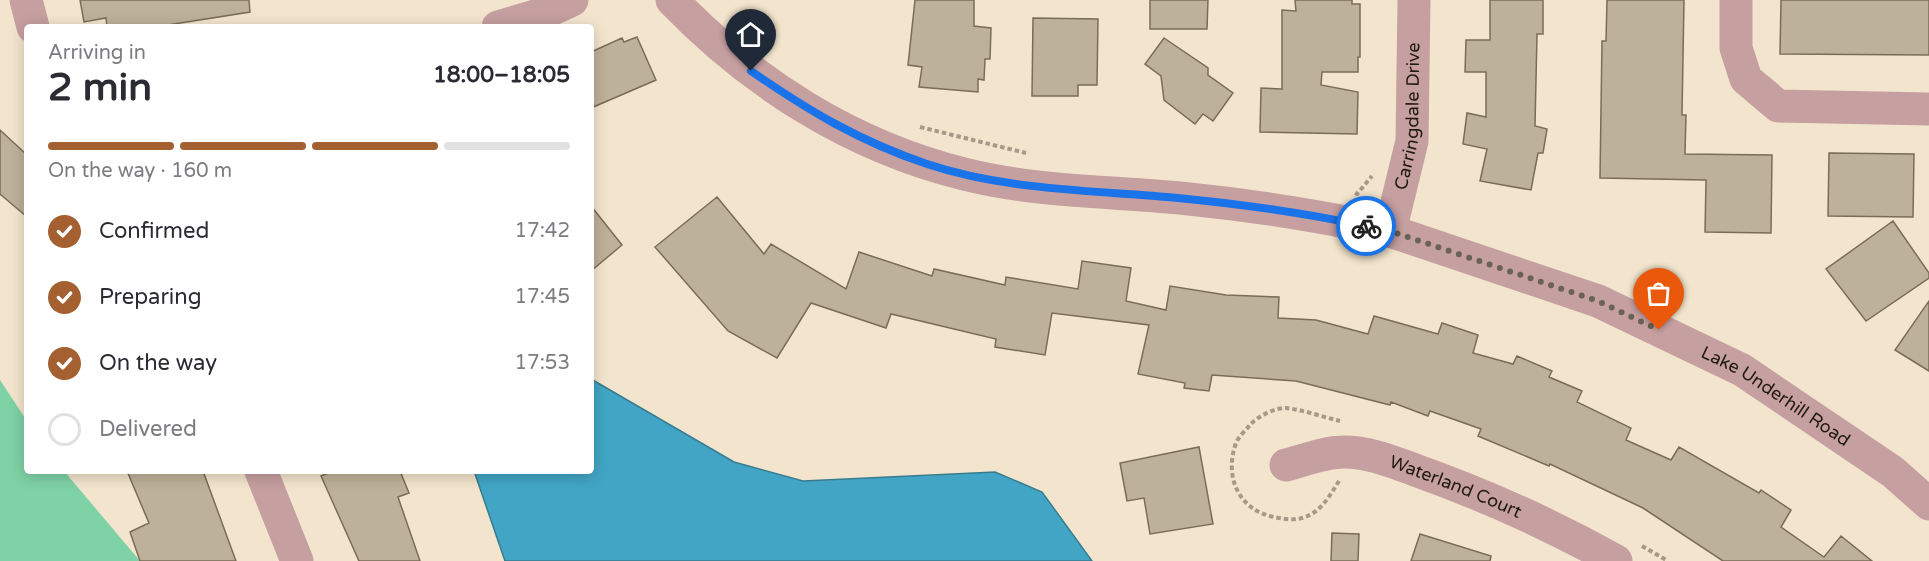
<!DOCTYPE html>
<meta charset="utf-8">
<style>
:root{--surface:#fff;--page:#f2f2f3;--text:#2b2b33;--muted:#7c7c81;--line:#e1e1e2;--accent:#a46031}
body{margin:0;font-family:"Varela Round",sans-serif;background:var(--page);color:var(--text);height:100vh;display:flex;flex-direction:column;font-size:22px;white-space:nowrap}
*{box-sizing:border-box;margin:0}
p{font-size:20px;color:var(--muted)}
.icon{flex:none;width:33px;height:33px;fill:none;stroke:currentColor;stroke-width:2;stroke-linecap:round;stroke-linejoin:round}
.map{position:relative;flex:1;overflow:hidden}
.panel{position:absolute;left:24px;top:24px;width:570px;height:450px;display:flex;flex-direction:column;background:var(--surface);border-radius:6px;box-shadow:0 3px 15px #0003}
.panel>*{flex:none}
.pin{position:absolute;display:grid;place-items:center;width:51px;height:51px;color:#fff;margin:-62px -26px;border-radius:50% 50% 50% 0;rotate:-45deg;box-shadow:0 0 6px #0007}
.pin .icon{rotate:45deg}
.courier{position:absolute;display:grid;place-items:center;width:60px;height:60px;margin:-30px;border:4px solid #1a73e8;border-radius:50%;background:#fff;color:#222;box-shadow:0 2px 8px #0007}
.overview em{font-style:normal;font-weight:700}
.overview div{display:flex;flex-direction:column-reverse}
.overview{display:flex;align-items:center;justify-content:space-between;height:102px;padding:0 24px}
h1{font-size:39px;font-weight:700;line-height:45px}
.bar{display:grid;grid-template-columns:repeat(4,1fr);gap:9px 6px;align-content:center;height:72px;padding:0 24px}
.bar i{height:8px;border-radius:4px;background:var(--line)}
.bar .active{background:var(--accent)}
.bar p{grid-column:span 4}
ol{padding:0 24px;list-style:none}
li{display:flex;align-items:center;gap:18px;height:66px}
li p{margin-inline-start:auto}
li .icon{padding:6px;border-radius:50%;background:var(--accent);color:#fff;stroke-width:4}
li:last-child{color:var(--muted)}
li i{width:33px;height:33px;border:3px solid var(--line);border-radius:50%}
.map>svg:first-child{display:block}
.green{fill:#7fd1a6}
.water{fill:#42a5c5;stroke:#387c8f;stroke-width:1.5}
.building{fill:#beb199;stroke:#796d57;stroke-width:1.5}
.lines{fill:none;stroke-linecap:round;stroke-linejoin:round}
.path{stroke:#a59a87;stroke-width:4;stroke-dasharray:4.5 3;stroke-linecap:butt}
.minor{stroke:#c69fa0;stroke-width:33}
.done{stroke:#6a6253;stroke-width:6;stroke-dasharray:0 10.8}
.route{stroke:#1a73e8;stroke-width:8}
.labels{text-anchor:middle;stroke-width:6;stroke-linejoin:round;paint-order:stroke}
.street-label{font-size:18px;fill:#201b12;stroke:#fff}
</style>
<div class="map">
<svg width="1929" height="561" viewBox="0 0 1929 561">
<rect width="100%" height="100%" fill="#f3e5cd"/>
<!-- green -->
<path class="green" d="M 0,380 L 27,421 L 27,471 L 64,471 L 140,561 L 0,561 Z"/>
<!-- water -->
<path class="water" d="M 591,379 L 734,462 L 803,481 L 995,472 L 1042,492 L 1092,561 L 505,561 L 474,471 L 591,471 Z"/>
<!-- building -->
<path class="building" d="M 80,0 L 249,0 L 250,12 L 155,27 L 107,27 L 106,18 L 84,22 Z
M 915,0 L 974,0 L 974,26 L 991,28 L 990,59 L 985,59 L 984,80 L 978,79 L 978,92 L 919,87 L 922,67 L 908,65 Z
M 1150,0 L 1208,0 L 1207,29 L 1150,29 Z
M 1295,0 L 1352,0 L 1352,4 L 1360,4 L 1360,57 L 1358,57 L 1358,72 L 1322,72 L 1321,85 L 1358,92 L 1357,134 L 1260,132 L 1261,88 L 1282,89 L 1282,10 L 1296,11 Z
M 1490,0 L 1543,0 L 1543,34 L 1537,34 L 1535,126 L 1547,129 L 1543,153 L 1538,153 L 1531,190 L 1480,181 L 1487,149 L 1463,144 L 1467,113 L 1486,117 L 1486,72 L 1465,72 L 1466,40 L 1490,40 Z
M 1607,0 L 1684,0 L 1682,115 L 1686,115 L 1685,154 L 1772,155 L 1771,233 L 1705,232 L 1706,180 L 1600,178 L 1602,41 L 1606,41 Z
M 1781,0 L 1929,0 L 1929,55 L 1780,54 Z
M 1033,18 L 1098,19 L 1097,85 L 1078,85 L 1078,96 L 1032,96 Z
M 637,37 L 656,80 L 591,108 L 591,52 L 622,38 L 624,42 Z
M 1164,38 L 1208,68 L 1208,75 L 1233,93 L 1213,121 L 1203,114 L 1195,124 L 1164,100 L 1161,76 L 1145,64 Z
M 0,130 L 27,155 L 27,217 L 0,194 Z
M 1829,153 L 1914,154 L 1913,217 L 1828,216 Z
M 717,197 L 764,254 L 771,244 L 846,289 L 859,252 L 932,276 L 934,269 L 1005,285 L 1006,277 L 1078,289 L 1082,261 L 1131,268 L 1126,301 L 1166,310 L 1170,286 L 1226,295 L 1279,297 L 1278,318 L 1316,320 L 1368,334 L 1374,316 L 1438,334 L 1442,323 L 1478,335 L 1473,353 L 1513,364 L 1517,356 L 1552,371 L 1549,377 L 1582,391 L 1577,402 L 1631,428 L 1626,440 L 1671,460 L 1679,447 L 1759,493 L 1761,490 L 1791,510 L 1781,527 L 1824,557 L 1841,536 L 1872,561 L 1723,561 L 1643,508 L 1550,464 L 1549,466 L 1478,436 L 1481,429 L 1430,411 L 1428,416 L 1391,402 L 1390,405 L 1296,381 L 1212,375 L 1209,391 L 1184,388 L 1185,383 L 1138,374 L 1149,325 L 1052,313 L 1045,355 L 995,347 L 996,339 L 891,314 L 886,328 L 811,303 L 777,358 L 728,331 L 655,247 Z
M 591,206 L 622,245 L 591,271 Z
M 1893,221 L 1929,273 L 1929,278 L 1866,321 L 1826,269 Z
M 1929,301 L 1929,371 L 1895,350 Z
M 1199,447 L 1213,524 L 1150,534 L 1144,498 L 1127,501 L 1120,463 Z
M 127,471 L 203,471 L 236,561 L 140,561 L 130,532 L 149,523 Z
M 333,471 L 400,471 L 409,493 L 398,497 L 420,561 L 359,561 L 321,476 Z
M 1332,533 L 1359,534 L 1358,561 L 1331,561 Z
M 1420,534 L 1491,556 L 1490,561 L 1411,561 Z"/>
<g class="lines">
<!-- path -->
<path class="path" d="M 920,127 L 1026,153
M 1355,193 L 1357,194 L 1372,176
M 1339,481 C 1330,495 1322,511 1305,517 C 1295,521 1283,519 1274,517 C 1238,510 1224,476 1236,443 C 1239,436 1246,430 1250,425 C 1258,416 1274,408 1286,408 C 1304,410 1323,417 1340,421
M 1642,546 L 1668,561"/>
<!-- minor -->
<g class="minor">
<path d="M 26,0 L 33,27"/>
<path id="s1" d="M 672,0 C 752,83 851,146 964,174 C 1035,192 1108,191 1180,198 C 1250,205 1321,216 1390,231 L 1598,301 L 1742,370 L 1893,472 L 1929,504"/>
<path d="M 1736,0 L 1736,48 L 1746,79 L 1778,106 L 1929,109"/>
<path d="M 498,27 L 542,14 L 572,0"/>
<path id="s2" d="M 1390,231 L 1412,141 L 1414,0"/>
<path id="s3" d="M 1286,465 C 1305,460 1325,452 1344,452 C 1369,452 1393,462 1415,470 C 1485,495 1552,525 1616,561"/>
<path d="M 261,471 L 297,561"/>
</g>
</g>
<g class="lines">
<!-- done -->
<path class="done" d="M 1366,226 L 1390,231 L 1598,301 L 1659,330"/>
<!-- route -->
<path class="route" d="M 751,71 C 809,111 859,141 927,164 C 1008,191 1094,190 1178,198 C 1241,204 1304,213 1366,226"/>
</g>
<g class="labels">
<!-- street labels -->
<g class="street-label">
<text dy="6" stroke="none"><textPath href="#s2" startOffset="117">Carringdale Drive</textPath></text>
<text dy="6" stroke="none"><textPath href="#s1" startOffset="1196">Lake Underhill Road</textPath></text>
<text dy="6" stroke="none"><textPath href="#s3" startOffset="177">Waterland Court</textPath></text>
</g>
</g>
</svg>
<div class="pin" style="left:1659px;top:330px;background:#ea580c"><svg class="icon" aria-label="bag" viewBox="0 0 24 24"><path d="M5 8h14l-1 12H6zM9 8a3 3 0 0 1 6 0"/></svg></div>
<div class="pin" style="left:751px;top:71px;background:#1f2937"><svg class="icon" aria-label="home" viewBox="0 0 24 24"><path d="M3 11l9-7 9 7M6 9v11h12V9"/></svg></div>
<div class="courier" style="left:1366px;top:226px"><svg class="icon" aria-label="bike" viewBox="0 0 24 24"><circle cx="6" cy="16" r="4"/><circle cx="18" cy="16" r="4"/><path d="M6 16l4-8h5l3 8M10 8l3 8H6M13 5h3"/></svg></div>
<section class="panel">
<div class="overview"><div><h1>2 min</h1><p>Arriving in</p></div><em>18:00–18:05</em></div>
<div class="bar"><i class="active"></i><i class="active"></i><i class="active"></i><i></i><p>On the way · 160 m</p></div>
<ol>
<li><svg class="icon" aria-label="check" viewBox="0 0 24 24"><path d="M5 12l5 5 9-10"/></svg>Confirmed<p>17:42</p></li>
<li><svg class="icon" aria-label="check" viewBox="0 0 24 24"><path d="M5 12l5 5 9-10"/></svg>Preparing<p>17:45</p></li>
<li><svg class="icon" aria-label="check" viewBox="0 0 24 24"><path d="M5 12l5 5 9-10"/></svg>On the way<p>17:53</p></li>
<li><i></i>Delivered</li>
</ol>
</section>
</div>
